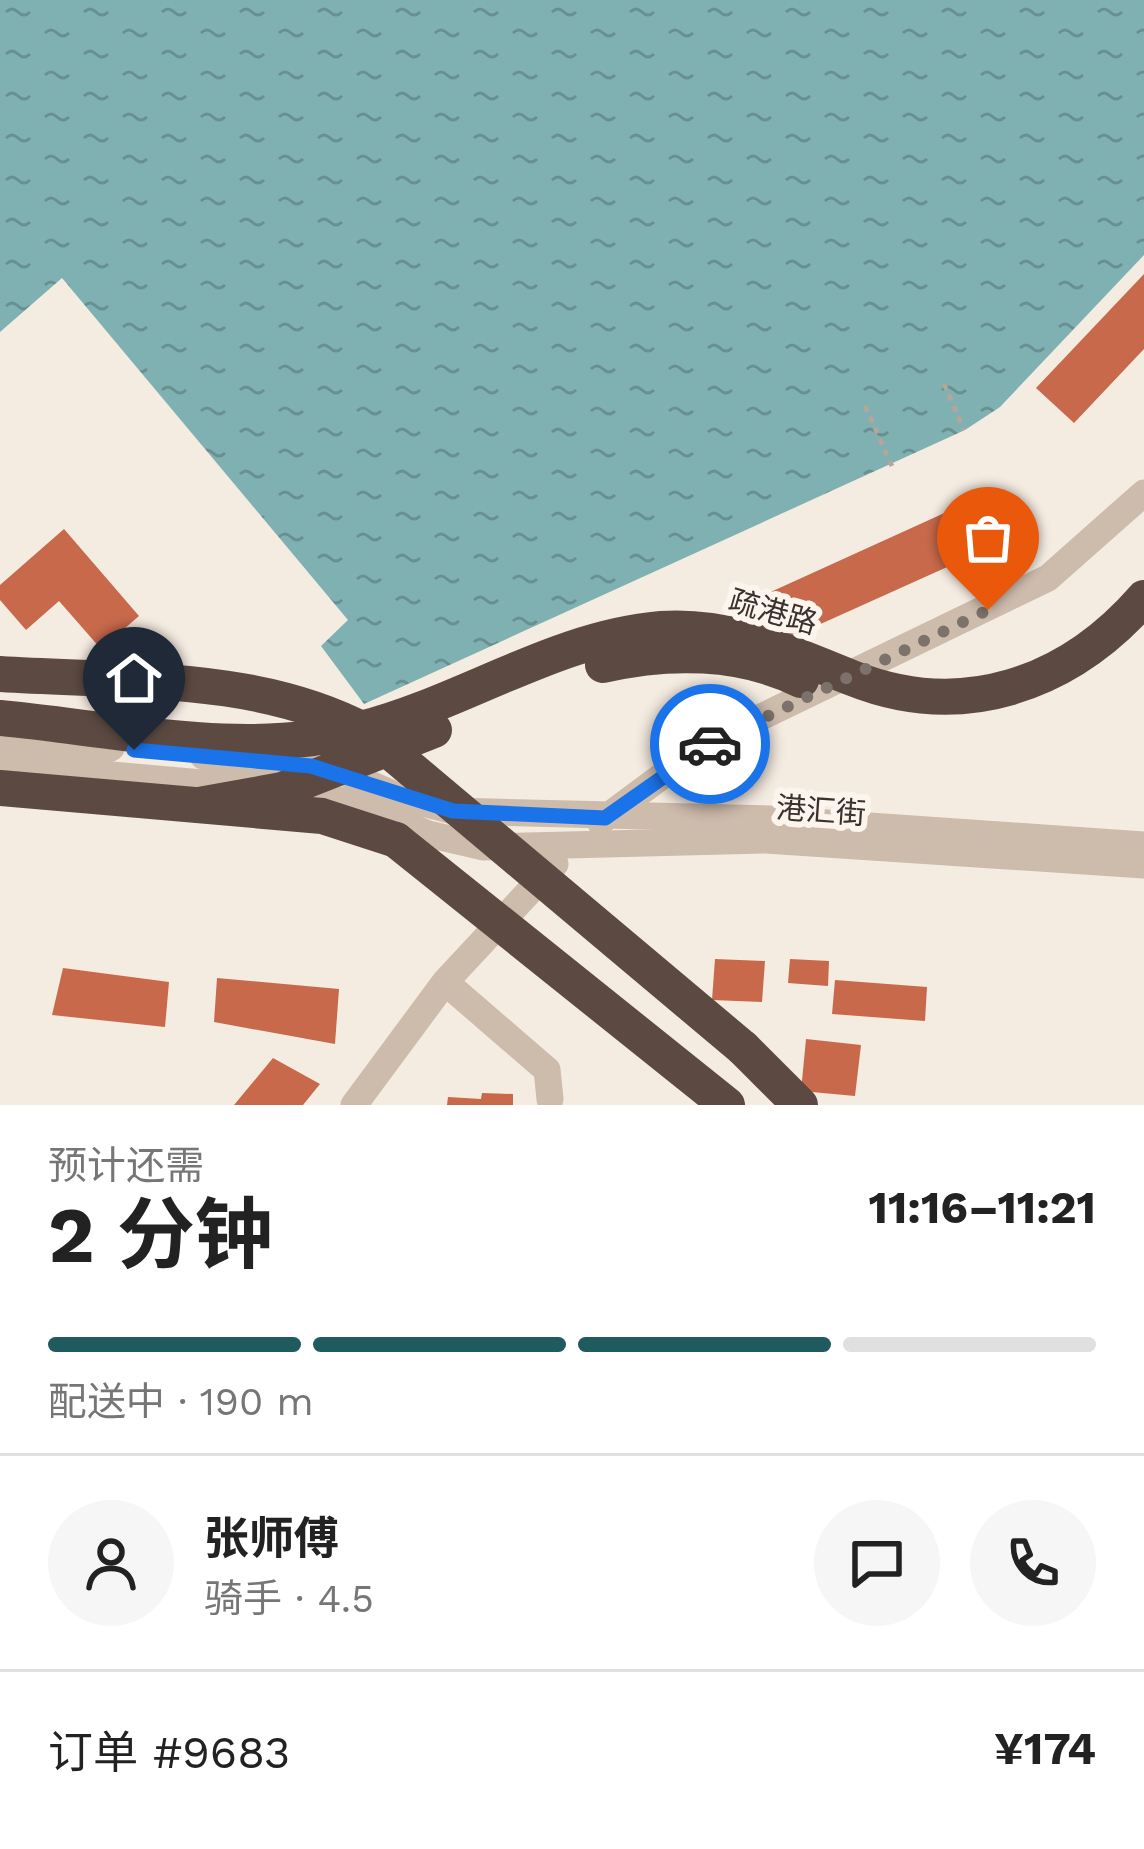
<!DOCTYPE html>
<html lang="zh">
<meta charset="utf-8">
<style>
:root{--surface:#fff;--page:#f6f6f6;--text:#222;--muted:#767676;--line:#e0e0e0;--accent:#1f5a5e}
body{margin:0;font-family:"Work Sans","Noto Sans SC",sans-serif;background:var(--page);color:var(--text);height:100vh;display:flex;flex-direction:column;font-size:45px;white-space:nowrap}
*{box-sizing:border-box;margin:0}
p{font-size:39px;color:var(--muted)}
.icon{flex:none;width:66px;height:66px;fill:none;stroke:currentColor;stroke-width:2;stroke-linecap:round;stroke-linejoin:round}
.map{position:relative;height:1105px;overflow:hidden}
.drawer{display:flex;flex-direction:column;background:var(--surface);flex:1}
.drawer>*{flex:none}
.pin{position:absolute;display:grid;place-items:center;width:102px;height:102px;color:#fff;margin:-123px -51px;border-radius:50% 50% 50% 0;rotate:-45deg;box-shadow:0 0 12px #0007}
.pin .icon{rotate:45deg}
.courier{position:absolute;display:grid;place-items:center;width:120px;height:120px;margin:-60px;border:9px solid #1a73e8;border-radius:50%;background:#fff;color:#222;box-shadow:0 3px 15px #0007}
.head em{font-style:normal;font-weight:700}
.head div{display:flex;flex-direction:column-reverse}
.head{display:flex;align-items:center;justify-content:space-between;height:204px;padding:0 48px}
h1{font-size:78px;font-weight:700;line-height:90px}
.bar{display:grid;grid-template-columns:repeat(4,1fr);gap:18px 12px;align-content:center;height:144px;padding:0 48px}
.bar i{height:15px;border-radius:9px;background:var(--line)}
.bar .on{background:var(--accent)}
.bar p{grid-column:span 4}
.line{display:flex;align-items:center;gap:30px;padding:0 48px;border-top:3px solid var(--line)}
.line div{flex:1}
.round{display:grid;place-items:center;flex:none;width:126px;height:126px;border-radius:63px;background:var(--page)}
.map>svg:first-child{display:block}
.water{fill:url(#water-ripples)}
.building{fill:#c8694b}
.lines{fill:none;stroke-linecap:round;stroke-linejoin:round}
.path{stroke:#b9a596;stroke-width:4.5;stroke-dasharray:6 6;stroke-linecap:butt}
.minor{stroke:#cdbbac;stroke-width:27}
.highway{stroke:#5c4a42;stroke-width:36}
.highway-bridge{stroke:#5c4a42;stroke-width:36}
.done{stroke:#7c716b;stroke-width:12;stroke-dasharray:0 21.6}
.route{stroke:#1a73e8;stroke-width:15}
.labels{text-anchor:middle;stroke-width:12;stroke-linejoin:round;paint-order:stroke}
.street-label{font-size:30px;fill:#3b302b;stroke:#fbf5ee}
</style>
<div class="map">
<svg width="1144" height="1105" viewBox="0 0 1144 1105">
<defs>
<pattern id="water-ripples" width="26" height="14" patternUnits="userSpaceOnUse" patternTransform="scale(3)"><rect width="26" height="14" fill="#7fb0b2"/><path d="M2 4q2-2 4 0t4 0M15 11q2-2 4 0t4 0" fill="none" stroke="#699091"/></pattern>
</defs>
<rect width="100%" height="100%" fill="#f4ebe1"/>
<!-- water -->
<path class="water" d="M 0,0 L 1144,0 L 1144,255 L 1000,407 L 965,430 L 364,704 L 321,646 L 348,620 L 62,278 L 0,332 Z"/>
<!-- building -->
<path class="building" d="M 1144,274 L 1144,349 L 1074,423 L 1036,388 Z
M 984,495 L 1005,541 L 785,640 L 764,595 Z
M 64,529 L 139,616 L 101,649 L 59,601 L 26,630 L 0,600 L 0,585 Z
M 715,959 L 765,961 L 762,1002 L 712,1000 Z
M 790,959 L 829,961 L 828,986 L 788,983 Z
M 63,968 L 169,982 L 165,1027 L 52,1015 Z
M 217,978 L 339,989 L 335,1044 L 214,1022 Z
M 835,980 L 927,987 L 925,1021 L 832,1014 Z
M 806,1039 L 861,1045 L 855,1096 L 801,1091 Z
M 273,1058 L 320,1084 L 303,1105 L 234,1105 Z
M 482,1093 L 513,1094 L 513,1105 L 447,1105 L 448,1097 L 481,1099 Z"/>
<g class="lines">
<!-- path -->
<path class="path" d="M 944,384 L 964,430
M 865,406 L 892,466"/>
<!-- minor -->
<path class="minor" d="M 0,738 L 111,748
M 203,756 L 345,773 L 400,797 L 453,811 L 769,819 L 1144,845
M 0,765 L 247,787
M 285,790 L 355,803 L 428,834 L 484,847 L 766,840 L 1144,865
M 600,822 L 693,753 L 755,720 L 1048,578 L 1144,493
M 445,982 L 547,1070 L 550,1099
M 354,1105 L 445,982 L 555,864"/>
<!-- highway -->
<path class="highway" d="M 0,788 L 322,816 L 396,840
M 743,1048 L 800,1105"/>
<!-- highway-bridge -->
<path class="highway-bridge" d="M 603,665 C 668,650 740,650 801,680
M 0,674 C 122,682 257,673 367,732 L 743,1048
M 0,718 C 116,729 247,759 361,729 C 463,703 555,638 661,629 C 733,624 788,653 852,678 C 962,722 1068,685 1144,598
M 199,805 L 282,790 L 434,730
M 396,840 L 727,1105"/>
</g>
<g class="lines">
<!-- done -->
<path class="done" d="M 710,744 L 988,610"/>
<!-- route -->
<path class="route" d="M 134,750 L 311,766 L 453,811 L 605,818 L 710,744"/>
</g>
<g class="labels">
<!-- street labels -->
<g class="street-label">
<text transform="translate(773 612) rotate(16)" y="10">疏港路</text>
<text transform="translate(821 811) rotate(4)" y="10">港汇街</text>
</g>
</g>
</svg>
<div class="pin" style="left:988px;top:610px;background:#ea580c"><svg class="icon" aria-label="bag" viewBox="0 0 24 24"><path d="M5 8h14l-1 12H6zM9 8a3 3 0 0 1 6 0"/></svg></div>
<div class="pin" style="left:134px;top:750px;background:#1f2937"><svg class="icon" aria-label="home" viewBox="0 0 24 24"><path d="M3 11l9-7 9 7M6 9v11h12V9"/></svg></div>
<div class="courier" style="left:710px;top:744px"><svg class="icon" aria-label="car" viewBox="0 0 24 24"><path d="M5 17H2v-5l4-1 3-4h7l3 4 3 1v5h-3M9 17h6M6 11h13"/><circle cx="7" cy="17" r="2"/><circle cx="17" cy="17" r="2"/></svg></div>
</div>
<section class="drawer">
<div class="head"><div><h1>2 分钟</h1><p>预计还需</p></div><em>11:16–11:21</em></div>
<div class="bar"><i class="on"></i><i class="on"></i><i class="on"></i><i></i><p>配送中 · 190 m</p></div>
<div class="line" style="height:216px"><a class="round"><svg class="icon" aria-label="person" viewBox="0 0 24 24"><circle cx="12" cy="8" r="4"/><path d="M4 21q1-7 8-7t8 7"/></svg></a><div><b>张师傅</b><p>骑手 · 4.5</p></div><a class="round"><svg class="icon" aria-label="chat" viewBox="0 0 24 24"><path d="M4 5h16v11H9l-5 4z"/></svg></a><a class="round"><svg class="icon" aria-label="phone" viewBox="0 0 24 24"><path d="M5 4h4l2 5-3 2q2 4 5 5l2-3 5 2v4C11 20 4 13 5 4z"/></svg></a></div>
<div class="line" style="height:156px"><div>订单 #9683</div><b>¥174</b></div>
</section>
